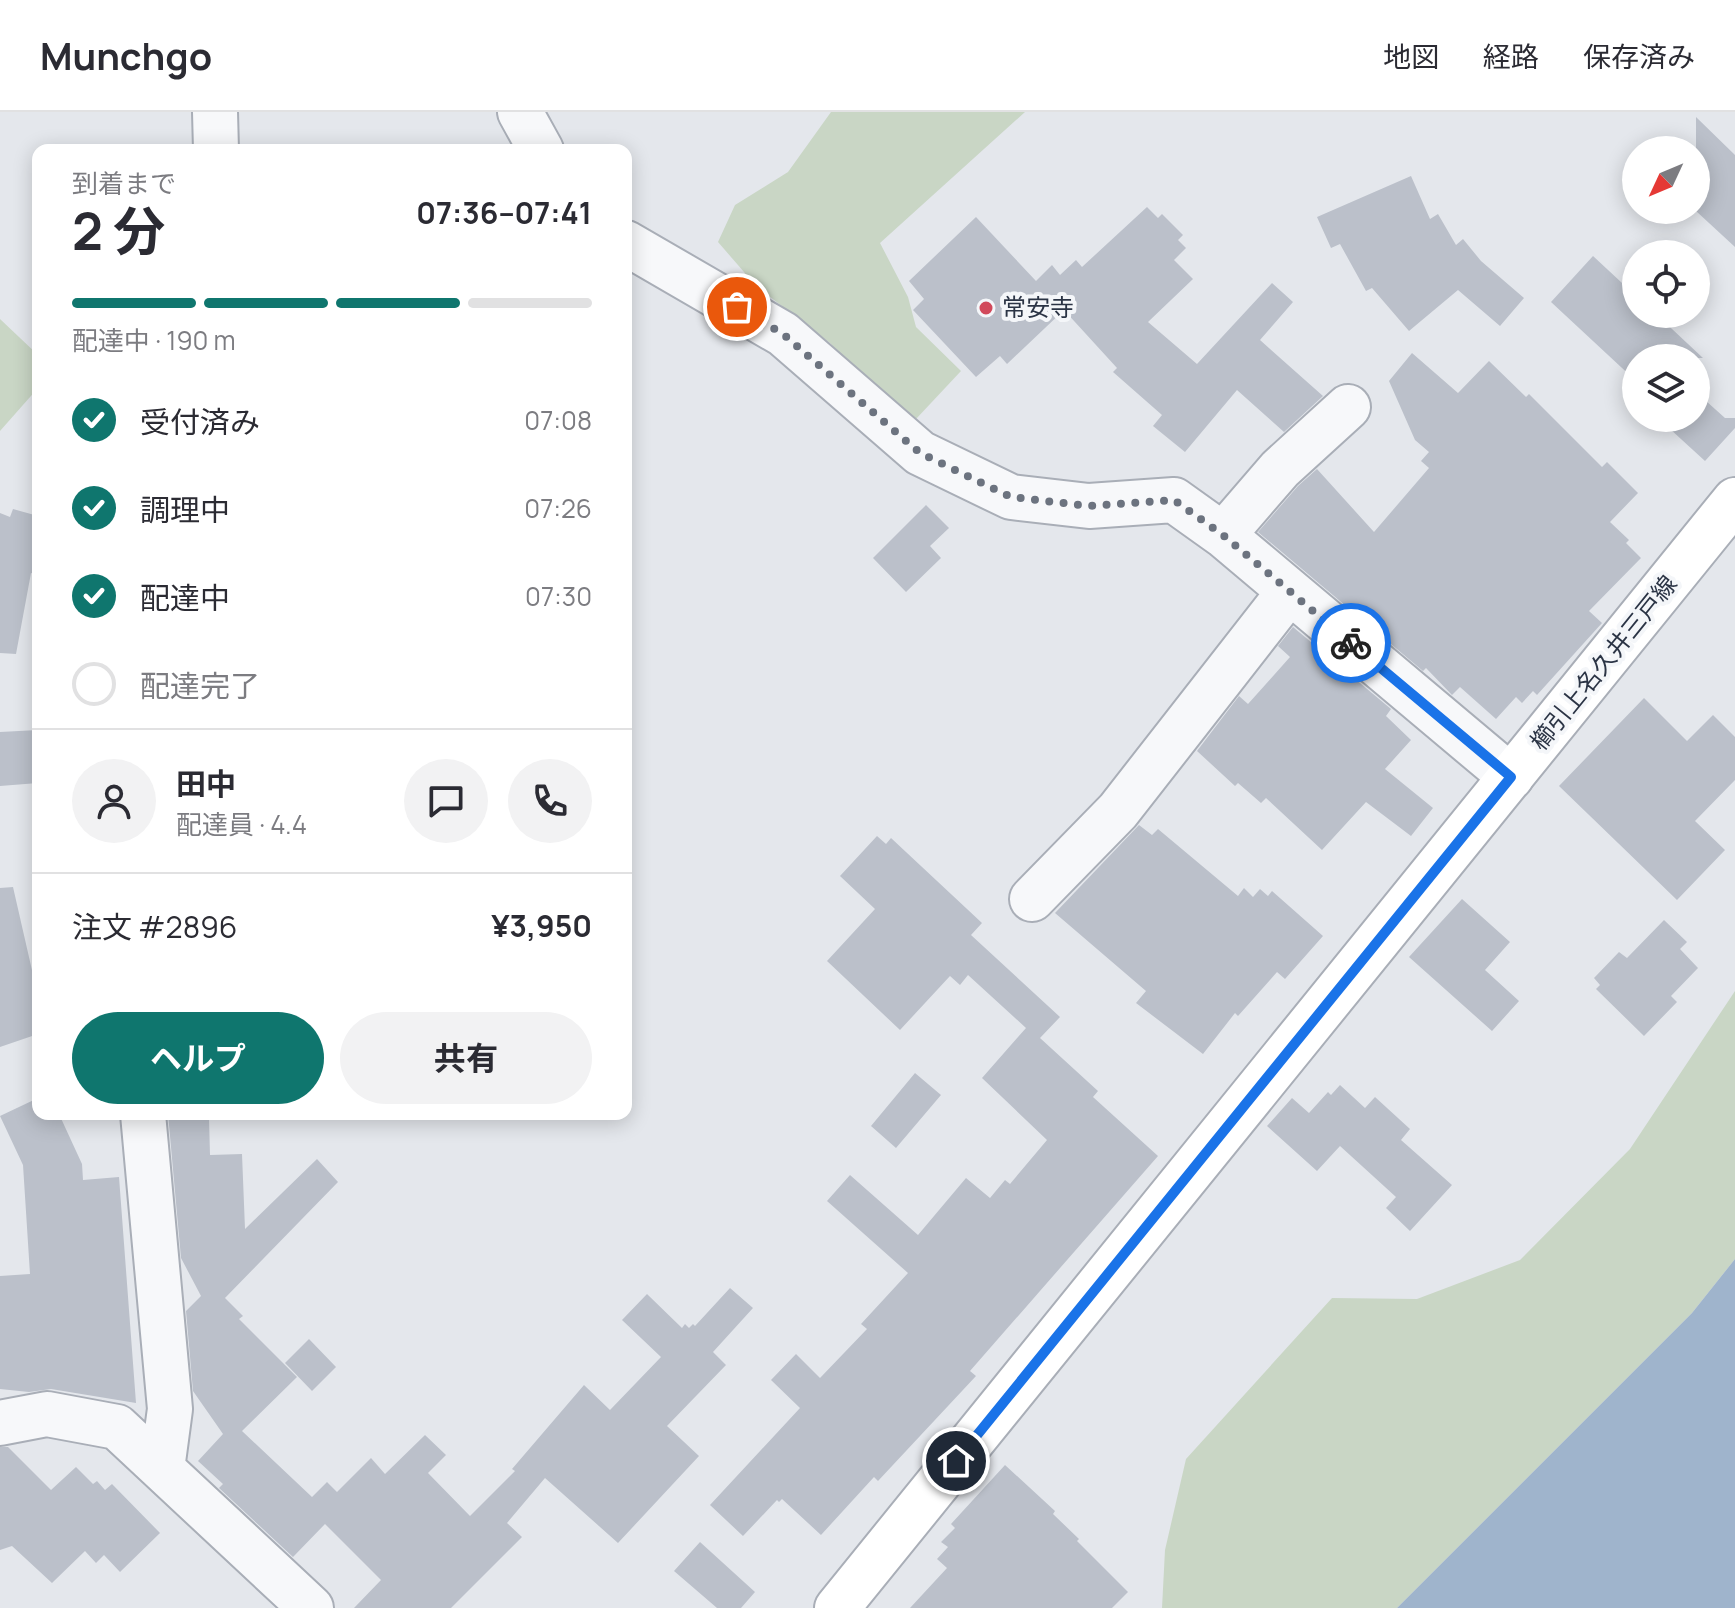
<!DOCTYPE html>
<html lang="ja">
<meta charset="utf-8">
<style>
:root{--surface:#fff;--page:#f2f2f3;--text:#2b2b33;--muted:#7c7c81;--line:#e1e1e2;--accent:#0f766e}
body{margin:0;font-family:Manrope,"Noto Sans JP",sans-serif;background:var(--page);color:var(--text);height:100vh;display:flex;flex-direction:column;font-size:30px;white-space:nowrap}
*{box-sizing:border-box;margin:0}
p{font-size:26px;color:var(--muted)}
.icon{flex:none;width:44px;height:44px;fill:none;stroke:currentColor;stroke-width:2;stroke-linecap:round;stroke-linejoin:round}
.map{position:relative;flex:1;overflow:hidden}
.panel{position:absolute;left:32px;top:32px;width:600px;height:976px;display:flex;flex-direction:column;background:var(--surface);border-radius:16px;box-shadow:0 4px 20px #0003}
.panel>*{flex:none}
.needle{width:52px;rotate:226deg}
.controls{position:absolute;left:1622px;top:24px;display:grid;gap:16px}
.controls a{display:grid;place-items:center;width:88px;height:88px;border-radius:50%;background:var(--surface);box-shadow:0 4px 20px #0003;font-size:40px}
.pin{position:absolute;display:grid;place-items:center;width:68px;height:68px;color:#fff;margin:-34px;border:4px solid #fff;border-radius:50%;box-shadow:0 2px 8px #0007}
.courier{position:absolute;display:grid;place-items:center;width:80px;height:80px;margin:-40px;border:6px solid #1a73e8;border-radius:50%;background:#fff;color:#222;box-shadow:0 2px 10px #0007}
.head em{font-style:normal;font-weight:700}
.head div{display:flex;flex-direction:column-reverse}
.head{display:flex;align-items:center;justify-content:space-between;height:136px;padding:0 40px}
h1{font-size:52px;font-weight:700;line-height:60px}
.bar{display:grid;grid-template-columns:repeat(4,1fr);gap:12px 8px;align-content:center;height:96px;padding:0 40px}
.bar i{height:10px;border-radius:6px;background:var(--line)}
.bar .active{background:var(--accent)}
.bar p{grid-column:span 4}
.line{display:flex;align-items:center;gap:20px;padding:0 40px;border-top:2px solid var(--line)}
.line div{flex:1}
.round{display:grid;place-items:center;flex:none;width:84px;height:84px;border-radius:42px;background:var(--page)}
ol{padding:0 40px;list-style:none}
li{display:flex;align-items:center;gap:24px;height:88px}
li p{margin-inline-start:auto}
li .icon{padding:8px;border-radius:50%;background:var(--accent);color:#fff;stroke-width:4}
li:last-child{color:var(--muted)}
li i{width:44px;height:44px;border:4px solid var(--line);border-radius:50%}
.button{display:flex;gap:16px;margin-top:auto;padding:16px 40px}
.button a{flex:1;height:92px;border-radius:48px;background:var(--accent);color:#fff;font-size:32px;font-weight:700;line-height:92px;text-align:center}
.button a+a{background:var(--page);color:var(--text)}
header{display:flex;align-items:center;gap:48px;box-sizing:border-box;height:112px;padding:0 40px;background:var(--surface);border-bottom:2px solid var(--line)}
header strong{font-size:38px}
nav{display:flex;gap:44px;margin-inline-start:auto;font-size:28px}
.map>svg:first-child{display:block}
.green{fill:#c9d6c5}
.water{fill:#9fb4cc}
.building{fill:#bbc0ca}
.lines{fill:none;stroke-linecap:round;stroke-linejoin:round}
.street-casing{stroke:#a9aeb7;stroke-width:48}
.secondary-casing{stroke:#a9aeb7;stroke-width:48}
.street{stroke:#f7f8fa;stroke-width:44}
.secondary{stroke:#fff;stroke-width:44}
.done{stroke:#6c737f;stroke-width:8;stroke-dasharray:0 14.4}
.route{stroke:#1a73e8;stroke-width:10}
.poi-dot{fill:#d1495b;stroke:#f4f6f9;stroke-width:3}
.labels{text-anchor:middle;stroke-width:8;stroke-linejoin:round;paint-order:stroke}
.poi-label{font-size:24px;fill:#2b3445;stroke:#f4f6f9;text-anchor:start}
.street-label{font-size:24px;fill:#2b3445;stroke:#f4f6f9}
</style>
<header>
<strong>Munchgo</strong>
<nav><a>地図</a><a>経路</a><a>保存済み</a></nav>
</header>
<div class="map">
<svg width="1735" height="1496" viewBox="0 0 1735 1496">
<rect width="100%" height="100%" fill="#e4e7ec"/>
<!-- green -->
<path class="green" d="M 831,0 L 1025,0 L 880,131 L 908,185 L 916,215 L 961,259 L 916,307 L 895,298 L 830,231 L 757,175 L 718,130 L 735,93 L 788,60 Z
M 0,207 L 38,243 L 38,276 L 0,319 Z
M 1735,879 L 1735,1147 L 1692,1201 L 1397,1496 L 1162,1496 L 1165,1438 L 1186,1347 L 1332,1186 L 1417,1187 L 1520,1148 L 1630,1037 Z"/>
<!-- water -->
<path class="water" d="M 1735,1147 L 1735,1496 L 1397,1496 L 1692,1201 Z"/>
<!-- building -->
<path class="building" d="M 1696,5 L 1735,43 L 1735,135 L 1696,99 Z
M 1411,64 L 1430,107 L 1438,102 L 1456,133 L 1463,127 L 1481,149 L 1524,186 L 1500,214 L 1458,178 L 1409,219 L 1372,176 L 1366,179 L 1340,132 L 1331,136 L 1317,105 Z
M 1147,95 L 1158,106 L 1162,102 L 1183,123 L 1178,128 L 1186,136 L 1174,148 L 1193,167 L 1148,210 L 1197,252 L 1272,171 L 1293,190 L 1260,228 L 1323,284 L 1284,320 L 1237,278 L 1185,340 L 1153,314 L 1162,303 L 1113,260 L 1117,256 L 1064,198 L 1007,252 L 1000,244 L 976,265 L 913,198 L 924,187 L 909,169 L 976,105 L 1036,169 L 1052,153 L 1060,163 L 1076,148 L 1082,155 Z
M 1593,144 L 1636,184 L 1636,202 L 1656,202 L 1703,246 L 1636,246 L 1636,269 L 1551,190 Z
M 1412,241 L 1458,281 L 1489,249 L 1526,285 L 1529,282 L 1602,355 L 1607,350 L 1638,381 L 1610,410 L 1629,428 L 1626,431 L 1641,446 L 1589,499 L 1602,511 L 1537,583 L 1533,579 L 1522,591 L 1516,585 L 1496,607 L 1460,575 L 1452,583 L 1426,556 L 1423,559 L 1258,420 L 1298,374 L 1317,357 L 1374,420 L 1429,356 L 1421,349 L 1429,340 L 1415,328 L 1389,269 Z
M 1696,280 L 1725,306 L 1735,306 L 1735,316 L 1705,349 L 1658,306 L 1696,306 Z
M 926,393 L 949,416 L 930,434 L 941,446 L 906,480 L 873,446 Z
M 13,397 L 38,404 L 38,463 L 31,461 L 16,542 L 0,541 L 0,401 L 10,405 Z
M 1293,515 L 1391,597 L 1386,604 L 1411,628 L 1385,657 L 1433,696 L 1411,724 L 1366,690 L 1322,738 L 1266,686 L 1261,691 L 1238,671 L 1235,674 L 1197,639 L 1239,584 L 1248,592 L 1290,545 L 1278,534 Z
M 1644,586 L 1687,629 L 1713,603 L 1735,625 L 1735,668 L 1695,709 L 1725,738 L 1677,788 L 1559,674 Z
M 38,618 L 38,671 L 0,674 L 0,620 Z
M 1139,713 L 1152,723 L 1158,717 L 1238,784 L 1244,776 L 1253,785 L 1260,777 L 1268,784 L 1272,779 L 1323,824 L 1285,867 L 1277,860 L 1238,904 L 1235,901 L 1203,942 L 1136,891 L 1146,879 L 1055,801 Z
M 877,724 L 886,732 L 891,726 L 982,811 L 971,823 L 1060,905 L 1040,926 L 1098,979 L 1093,985 L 1158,1044 L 970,1259 L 976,1264 L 878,1369 L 874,1365 L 821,1423 L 782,1387 L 779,1390 L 777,1388 L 743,1424 L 710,1393 L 800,1296 L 771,1268 L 796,1242 L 820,1266 L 867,1217 L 861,1212 L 908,1161 L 827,1089 L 850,1063 L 918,1123 L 966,1066 L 990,1086 L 1005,1068 L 1010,1072 L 1047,1028 L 982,966 L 1026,916 L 968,863 L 960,873 L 950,864 L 900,918 L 827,849 L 875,797 L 840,764 Z
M 13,775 L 34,867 L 38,866 L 38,922 L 0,935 L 0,776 Z
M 1462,787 L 1510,830 L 1485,858 L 1519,889 L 1492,919 L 1409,845 Z
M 1664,808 L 1687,830 L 1680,837 L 1698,856 L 1671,884 L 1677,890 L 1644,924 L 1596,877 L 1600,873 L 1594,866 L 1619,840 L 1627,846 Z
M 915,961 L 941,983 L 896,1036 L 871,1014 Z
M 1340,973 L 1365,996 L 1375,985 L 1410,1017 L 1401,1028 L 1452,1073 L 1410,1119 L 1386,1096 L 1396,1085 L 1340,1034 L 1317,1059 L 1267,1014 L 1292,986 L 1309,1001 L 1328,980 L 1331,983 Z
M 38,986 L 38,1002 L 59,1002 L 82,1052 L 83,1068 L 119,1065 L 136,1291 L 51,1277 L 29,1280 L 0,1277 L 0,1164 L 30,1162 L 23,1053 L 0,1004 Z
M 168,1002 L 190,1002 L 190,1007 L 209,1006 L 210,1043 L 242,1042 L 245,1117 L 317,1047 L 338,1070 L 225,1186 L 243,1204 L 239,1207 L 297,1265 L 242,1319 L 312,1385 L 327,1370 L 337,1380 L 371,1346 L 385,1362 L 425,1323 L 446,1343 L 428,1361 L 470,1404 L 515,1359 L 512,1357 L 584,1273 L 610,1298 L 661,1245 L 622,1208 L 647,1182 L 682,1216 L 685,1212 L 689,1216 L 693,1212 L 695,1214 L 730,1176 L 753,1196 L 713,1240 L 726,1253 L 667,1314 L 699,1344 L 618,1431 L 545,1366 L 507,1411 L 522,1425 L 451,1496 L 354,1496 L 381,1468 L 325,1412 L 293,1445 L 219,1376 L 223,1372 L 198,1349 L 223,1322 L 193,1279 L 186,1199 L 201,1184 L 181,1146 Z
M 309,1227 L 336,1255 L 312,1279 L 285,1251 Z
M 0,1335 L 8,1335 L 51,1378 L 76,1355 L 93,1372 L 97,1369 L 105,1378 L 112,1372 L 160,1421 L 120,1460 L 104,1443 L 96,1451 L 85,1439 L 52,1471 L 12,1434 L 0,1438 Z
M 1005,1353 L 1055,1399 L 1053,1402 L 1079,1427 L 1077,1429 L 1128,1480 L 1112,1496 L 910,1496 L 947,1456 L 937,1447 L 948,1435 L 941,1430 L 955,1416 L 951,1412 Z
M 700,1430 L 755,1480 L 741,1496 L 717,1496 L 674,1459 Z"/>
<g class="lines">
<!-- street casing -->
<g class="street-casing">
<path id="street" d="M 215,0 L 216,38
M 520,0 L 541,38
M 626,131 L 783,222 L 920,341 L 1011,385 L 1089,394 L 1174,388 L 1223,423 L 1511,665
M 1223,423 L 1280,357 L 1348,295
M 1032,787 L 1118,699 L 1289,480
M 143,1002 L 170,1297 L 162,1357
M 0,1311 L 47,1302 L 117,1315 L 311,1496"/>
</g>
<!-- secondary casing -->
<g class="secondary-casing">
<path id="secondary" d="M 837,1496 L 1735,388"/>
</g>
<!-- street -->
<use href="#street" class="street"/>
<!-- secondary -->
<use href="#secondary" class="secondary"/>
</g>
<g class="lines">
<!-- done -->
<path class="done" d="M 737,195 L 783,222 L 920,341 L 1011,385 L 1089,394 L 1174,388 L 1223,423 L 1351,531"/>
<!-- route -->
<path class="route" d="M 956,1349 L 1511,665 L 1351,531"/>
</g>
<!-- markers -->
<circle class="poi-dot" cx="986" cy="196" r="8"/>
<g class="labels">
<!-- poi labels -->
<g class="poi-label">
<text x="1002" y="204">常安寺</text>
</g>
<!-- street labels -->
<g class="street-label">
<text transform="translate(1604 551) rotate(-51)" y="8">櫛引上名久井三戸線</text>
</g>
</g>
</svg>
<div class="controls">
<a><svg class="needle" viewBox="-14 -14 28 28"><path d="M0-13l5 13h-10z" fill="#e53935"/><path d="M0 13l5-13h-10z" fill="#7c7c81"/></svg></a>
<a><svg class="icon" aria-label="locate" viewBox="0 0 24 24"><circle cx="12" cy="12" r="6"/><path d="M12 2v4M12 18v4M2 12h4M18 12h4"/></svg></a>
<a><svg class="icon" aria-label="layers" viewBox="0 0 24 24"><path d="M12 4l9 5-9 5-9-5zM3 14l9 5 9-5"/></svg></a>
</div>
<div class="pin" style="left:737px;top:195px;background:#ea580c"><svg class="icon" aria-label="bag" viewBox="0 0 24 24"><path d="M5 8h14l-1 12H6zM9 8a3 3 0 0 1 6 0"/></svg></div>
<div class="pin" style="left:956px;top:1349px;background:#1f2937"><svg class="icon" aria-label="home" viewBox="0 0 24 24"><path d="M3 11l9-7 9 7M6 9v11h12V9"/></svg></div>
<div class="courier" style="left:1351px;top:531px"><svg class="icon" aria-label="bike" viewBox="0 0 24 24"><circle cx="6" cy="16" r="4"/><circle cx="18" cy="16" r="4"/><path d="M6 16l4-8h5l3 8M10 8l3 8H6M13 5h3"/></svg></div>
<section class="panel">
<div class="head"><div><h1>2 分</h1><p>到着まで</p></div><em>07:36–07:41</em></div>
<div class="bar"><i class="active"></i><i class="active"></i><i class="active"></i><i></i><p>配達中 · 190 m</p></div>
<ol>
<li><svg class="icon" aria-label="check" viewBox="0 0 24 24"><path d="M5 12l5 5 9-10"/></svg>受付済み<p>07:08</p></li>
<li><svg class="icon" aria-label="check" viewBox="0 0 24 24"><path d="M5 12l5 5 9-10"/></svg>調理中<p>07:26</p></li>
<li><svg class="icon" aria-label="check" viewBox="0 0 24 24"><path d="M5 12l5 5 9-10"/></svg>配達中<p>07:30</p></li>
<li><i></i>配達完了</li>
</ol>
<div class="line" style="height:144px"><a class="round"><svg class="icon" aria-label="person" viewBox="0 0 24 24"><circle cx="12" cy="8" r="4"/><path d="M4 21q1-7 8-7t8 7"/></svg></a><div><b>田中</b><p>配達員 · 4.4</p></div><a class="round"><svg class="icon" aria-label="chat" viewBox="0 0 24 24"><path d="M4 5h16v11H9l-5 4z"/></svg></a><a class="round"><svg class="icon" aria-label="phone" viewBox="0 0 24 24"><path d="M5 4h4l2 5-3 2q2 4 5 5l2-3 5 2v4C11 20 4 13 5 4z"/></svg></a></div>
<div class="line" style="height:104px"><div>注文 #2896</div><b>¥3,950</b></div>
<div class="button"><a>ヘルプ</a><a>共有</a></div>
</section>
</div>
